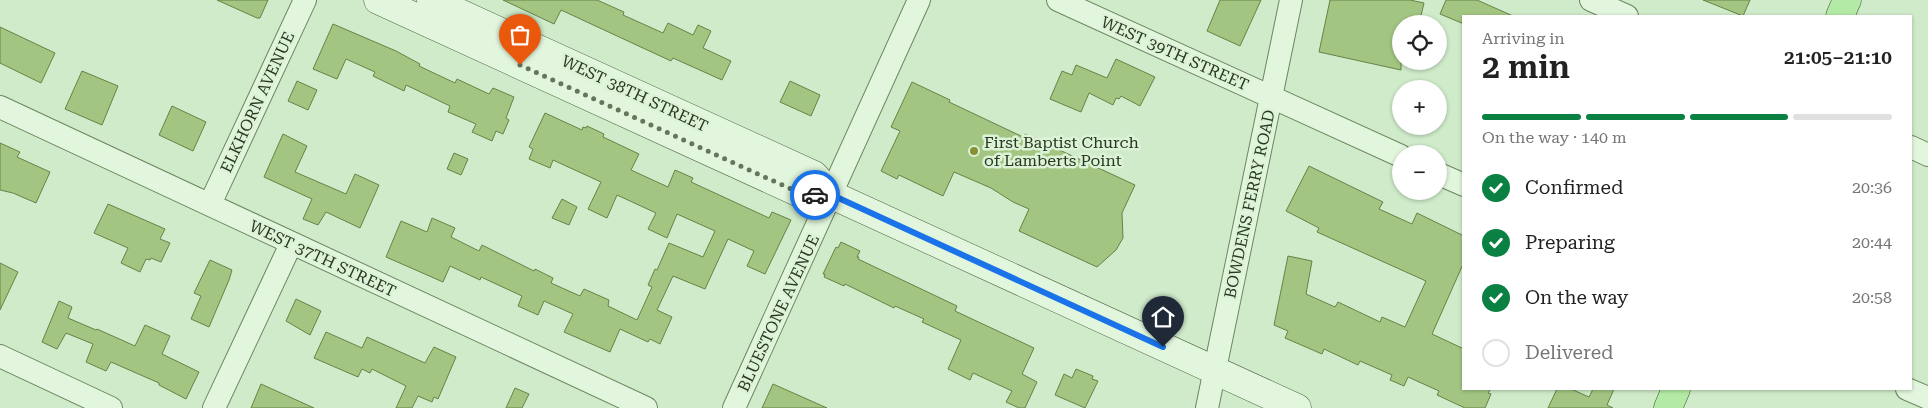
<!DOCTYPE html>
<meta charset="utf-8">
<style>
:root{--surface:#fff;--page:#f2f2f2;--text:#222;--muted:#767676;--line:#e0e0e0;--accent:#0b8043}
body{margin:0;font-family:"Roboto Serif",serif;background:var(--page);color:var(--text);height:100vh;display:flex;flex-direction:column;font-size:19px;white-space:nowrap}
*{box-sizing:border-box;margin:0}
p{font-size:16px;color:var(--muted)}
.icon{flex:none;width:28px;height:28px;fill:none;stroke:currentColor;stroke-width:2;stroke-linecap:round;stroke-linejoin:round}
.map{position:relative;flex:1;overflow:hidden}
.details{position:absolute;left:1462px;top:15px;width:450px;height:375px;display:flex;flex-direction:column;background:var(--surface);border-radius:0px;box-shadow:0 1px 4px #0004}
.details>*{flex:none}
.buttons{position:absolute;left:1392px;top:15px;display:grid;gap:10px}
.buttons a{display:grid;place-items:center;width:55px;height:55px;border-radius:50%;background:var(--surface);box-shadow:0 1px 4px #0004;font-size:25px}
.pin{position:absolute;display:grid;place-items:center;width:42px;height:42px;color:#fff;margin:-51px -21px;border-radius:50% 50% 50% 0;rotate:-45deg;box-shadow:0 0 5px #0007}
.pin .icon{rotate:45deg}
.courier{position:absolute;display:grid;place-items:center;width:50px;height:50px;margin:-25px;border:4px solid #1a73e8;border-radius:50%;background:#fff;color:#222;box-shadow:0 1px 6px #0007}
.head em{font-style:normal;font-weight:600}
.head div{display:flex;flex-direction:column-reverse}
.head{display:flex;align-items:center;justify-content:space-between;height:85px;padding:0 20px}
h1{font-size:32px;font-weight:600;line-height:38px}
.bar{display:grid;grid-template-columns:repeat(4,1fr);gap:8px 5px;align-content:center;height:60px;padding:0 20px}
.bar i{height:6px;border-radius:4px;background:var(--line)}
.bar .current{background:var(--accent)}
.bar p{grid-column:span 4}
ol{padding:0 20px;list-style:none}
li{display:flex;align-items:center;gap:15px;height:55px}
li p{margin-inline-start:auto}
li .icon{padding:5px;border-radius:50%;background:var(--accent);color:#fff;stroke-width:4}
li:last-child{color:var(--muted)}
li i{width:28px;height:28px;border:2px solid var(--line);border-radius:50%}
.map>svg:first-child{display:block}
.building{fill:#a2c682;stroke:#658347}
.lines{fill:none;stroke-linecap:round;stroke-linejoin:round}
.street-casing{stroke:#6d865f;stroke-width:24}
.secondary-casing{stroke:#516842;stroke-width:29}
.primary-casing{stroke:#415433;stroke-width:29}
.street{stroke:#e1f6dc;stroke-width:22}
.secondary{stroke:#e1f6dc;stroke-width:28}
.primary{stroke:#b3eaa5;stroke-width:28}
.done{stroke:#64775c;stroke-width:5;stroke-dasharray:0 9}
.route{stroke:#1a73e8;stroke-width:6}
.poi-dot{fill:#869034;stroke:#ddf3d8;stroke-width:2}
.labels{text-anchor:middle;stroke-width:5;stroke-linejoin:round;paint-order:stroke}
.street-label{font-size:16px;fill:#2a3821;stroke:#ddf3d8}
.poi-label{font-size:16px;fill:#2a3821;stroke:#ddf3d8;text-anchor:start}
</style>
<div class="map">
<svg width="1928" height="408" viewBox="0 0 1928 408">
<rect width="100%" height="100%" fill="#cfebc9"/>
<!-- building -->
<path class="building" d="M 217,0 L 268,0 L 260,18 L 257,18 Z
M 503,0 L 597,0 L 624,12 L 623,15 L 663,33 L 668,23 L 693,35 L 698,25 L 711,31 L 703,48 L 731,61 L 722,80 L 673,58 L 671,61 L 561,10 L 554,24 Z
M 1220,0 L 1261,0 L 1240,46 L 1207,31 Z
M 1330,0 L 1410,0 L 1424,3 L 1419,24 L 1401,24 L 1401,70 L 1319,52 Z
M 1446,0 L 1477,0 L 1513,16 L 1464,16 L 1464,24 L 1440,14 Z
M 1703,0 L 1750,0 L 1743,16 Z
M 333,24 L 396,51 L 420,64 L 419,66 L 455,83 L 457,79 L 489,94 L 493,88 L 514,97 L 506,118 L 509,120 L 503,134 L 496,131 L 492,141 L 472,132 L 476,124 L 448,112 L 450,106 L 406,85 L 404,91 L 373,76 L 375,72 L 346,59 L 337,79 L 313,69 Z
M 0,27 L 55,53 L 41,83 L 0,63 Z
M 1116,59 L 1155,77 L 1140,106 L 1121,96 L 1119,99 L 1116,98 L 1113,105 L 1089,93 L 1081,112 L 1050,99 L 1062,71 L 1072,75 L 1076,65 L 1107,78 Z
M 82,71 L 118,86 L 102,125 L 65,109 Z
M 297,81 L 317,90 L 308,110 L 288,101 Z
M 790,81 L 820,95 L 811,116 L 780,102 Z
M 912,82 L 950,100 L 949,102 L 1023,137 L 1025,134 L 1135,185 L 1122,213 L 1123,238 L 1116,250 L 1097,267 L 1019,231 L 1029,209 L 1013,202 L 991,188 L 954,172 L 943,196 L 899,175 L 897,179 L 881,171 L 900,131 L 891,127 Z
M 172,106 L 206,122 L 193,151 L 159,135 Z
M 545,113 L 582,130 L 583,127 L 586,128 L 587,126 L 604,134 L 603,137 L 639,154 L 631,170 L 668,187 L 675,170 L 693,178 L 691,182 L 769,218 L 772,212 L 791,220 L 765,274 L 747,266 L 754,251 L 728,239 L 705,289 L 673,276 L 657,310 L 672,317 L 660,344 L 650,339 L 648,342 L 620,329 L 610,352 L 564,332 L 573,314 L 544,301 L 538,315 L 518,306 L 522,296 L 481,277 L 480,280 L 450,266 L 443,282 L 386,257 L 401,221 L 427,232 L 432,218 L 455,228 L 451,237 L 479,251 L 482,245 L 534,271 L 535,269 L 553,278 L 551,283 L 580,296 L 584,289 L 609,300 L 608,306 L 637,320 L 652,287 L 648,285 L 655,269 L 657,270 L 669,243 L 703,257 L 715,231 L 677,214 L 667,238 L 648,229 L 656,213 L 617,195 L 607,218 L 588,209 L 601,182 L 553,160 L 550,168 L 529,159 L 533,149 L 529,147 Z
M 283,134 L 307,146 L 295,172 L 346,194 L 355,174 L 379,185 L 360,228 L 326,212 L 318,225 L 303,219 L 312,199 L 264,177 Z
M 0,143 L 20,152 L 17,157 L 50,172 L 36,203 L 13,193 L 0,190 Z
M 454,153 L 468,159 L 461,175 L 447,169 Z
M 1309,166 L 1383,202 L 1379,209 L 1412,224 L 1417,213 L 1464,236 L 1464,262 L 1432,334 L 1464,349 L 1464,389 L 1491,389 L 1488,393 L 1491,394 L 1485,408 L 1465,408 L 1437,395 L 1439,391 L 1408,377 L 1404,386 L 1390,380 L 1392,375 L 1360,361 L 1358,365 L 1324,349 L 1322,354 L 1285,338 L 1288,331 L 1274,325 L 1288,256 L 1312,261 L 1306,294 L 1335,307 L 1338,302 L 1380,322 L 1382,317 L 1405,327 L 1426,281 L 1317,232 L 1319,228 L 1286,211 Z
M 562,199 L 577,207 L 569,225 L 552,218 Z
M 108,204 L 165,229 L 160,239 L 170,243 L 161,262 L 151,258 L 150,260 L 146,259 L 140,272 L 121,263 L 128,248 L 94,233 Z
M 841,242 L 860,251 L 857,257 L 859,257 L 858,259 L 957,306 L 955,311 L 1034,348 L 1022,374 L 1037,382 L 1025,408 L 1019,408 L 1006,402 L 1012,391 L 973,373 L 970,380 L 948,369 L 961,340 L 922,322 L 924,319 L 895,306 L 894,308 L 845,284 L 844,286 L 824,277 L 825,274 L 823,274 L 836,247 L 838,248 Z
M 210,260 L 232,270 L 229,280 L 209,327 L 191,319 L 201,296 L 194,293 Z
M 0,263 L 18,272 L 0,310 Z
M 296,299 L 321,311 L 310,335 L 286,321 Z
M 59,301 L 72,307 L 68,318 L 96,330 L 97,329 L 135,346 L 145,325 L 170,336 L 162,354 L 199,372 L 186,399 L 159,385 L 159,383 L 111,362 L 106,371 L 86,362 L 93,344 L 66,333 L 57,349 L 42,342 Z
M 326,332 L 362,348 L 367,337 L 425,363 L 434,347 L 456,357 L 438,399 L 434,397 L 432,402 L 418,396 L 412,408 L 396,408 L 406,386 L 372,369 L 370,373 L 362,369 L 358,377 L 314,358 Z
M 1076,369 L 1093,376 L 1092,379 L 1098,381 L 1085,408 L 1055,395 L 1064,374 L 1072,378 Z
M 261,384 L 314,408 L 251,408 Z
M 773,384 L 827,408 L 762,408 Z
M 515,388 L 529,394 L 522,408 L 506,408 Z
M 1557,389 L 1571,389 L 1589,397 L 1593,389 L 1614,389 L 1607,405 L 1613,408 L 1548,408 Z"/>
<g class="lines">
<!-- street casing -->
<g class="street-casing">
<path id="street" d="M 1058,0 L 1401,156
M 1591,0 L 1627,16
M 0,107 L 646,408
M 1911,147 L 1928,155
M 1439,174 L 1464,185
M 210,204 L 305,0
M 0,356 L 111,408
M 1907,389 L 1928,398
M 214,408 L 291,244
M 734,408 L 919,0
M 1207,408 L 1291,0"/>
</g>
<!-- secondary casing -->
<g class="secondary-casing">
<path id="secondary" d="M 378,0 L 804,195 L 832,195 L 1297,408
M 431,0 L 814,175 L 832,195"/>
</g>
<!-- primary casing -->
<g class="primary-casing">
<path id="primary" d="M 1840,16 L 1847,0
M 1668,408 L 1676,389"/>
</g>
<!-- street -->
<use href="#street" class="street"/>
<!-- secondary -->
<use href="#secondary" class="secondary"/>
<!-- primary -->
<use href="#primary" class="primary"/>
</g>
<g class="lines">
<!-- done -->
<path class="done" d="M 520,65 L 804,195 L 815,195"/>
<!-- route -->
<path class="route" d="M 815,195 L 832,195 L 1163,347"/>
</g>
<!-- markers -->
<circle class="poi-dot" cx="974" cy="151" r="5"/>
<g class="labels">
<!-- street labels -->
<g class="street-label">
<text transform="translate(1175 53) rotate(24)" y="6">WEST 39TH STREET</text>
<text transform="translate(635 93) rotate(25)" y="6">WEST 38TH STREET</text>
<text transform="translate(257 102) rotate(-65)" y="6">ELKHORN AVENUE</text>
<text transform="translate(1249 204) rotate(-78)" y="6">BOWDENS FERRY ROAD</text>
<text transform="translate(323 258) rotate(25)" y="6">WEST 37TH STREET</text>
<text transform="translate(778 313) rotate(-65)" y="6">BLUESTONE AVENUE</text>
</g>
<!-- poi labels -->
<g class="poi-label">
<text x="984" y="148">First Baptist Church<tspan x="984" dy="18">of Lamberts Point</tspan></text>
</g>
</g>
</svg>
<div class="buttons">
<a><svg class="icon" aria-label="locate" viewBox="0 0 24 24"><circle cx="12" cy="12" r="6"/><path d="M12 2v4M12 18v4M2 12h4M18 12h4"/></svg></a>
<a>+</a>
<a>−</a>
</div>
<div class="pin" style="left:520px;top:65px;background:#ea580c"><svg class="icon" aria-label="bag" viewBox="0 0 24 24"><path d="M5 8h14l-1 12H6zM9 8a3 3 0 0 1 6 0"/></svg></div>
<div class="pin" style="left:1163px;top:347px;background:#1f2937"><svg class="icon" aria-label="home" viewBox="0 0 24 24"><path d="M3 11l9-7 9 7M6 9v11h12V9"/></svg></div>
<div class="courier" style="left:815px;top:195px"><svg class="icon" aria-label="car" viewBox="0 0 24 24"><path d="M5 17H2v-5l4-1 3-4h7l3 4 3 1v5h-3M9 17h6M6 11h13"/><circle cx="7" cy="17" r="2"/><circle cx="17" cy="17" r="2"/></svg></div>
<section class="details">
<div class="head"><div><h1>2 min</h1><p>Arriving in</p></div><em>21:05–21:10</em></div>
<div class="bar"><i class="current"></i><i class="current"></i><i class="current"></i><i></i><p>On the way · 140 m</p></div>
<ol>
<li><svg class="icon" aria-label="check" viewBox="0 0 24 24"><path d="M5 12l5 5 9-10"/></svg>Confirmed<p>20:36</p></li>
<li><svg class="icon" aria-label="check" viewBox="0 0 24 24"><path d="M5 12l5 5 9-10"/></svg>Preparing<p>20:44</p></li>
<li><svg class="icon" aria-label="check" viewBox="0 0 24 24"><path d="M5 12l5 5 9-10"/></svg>On the way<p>20:58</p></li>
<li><i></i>Delivered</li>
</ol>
</section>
</div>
